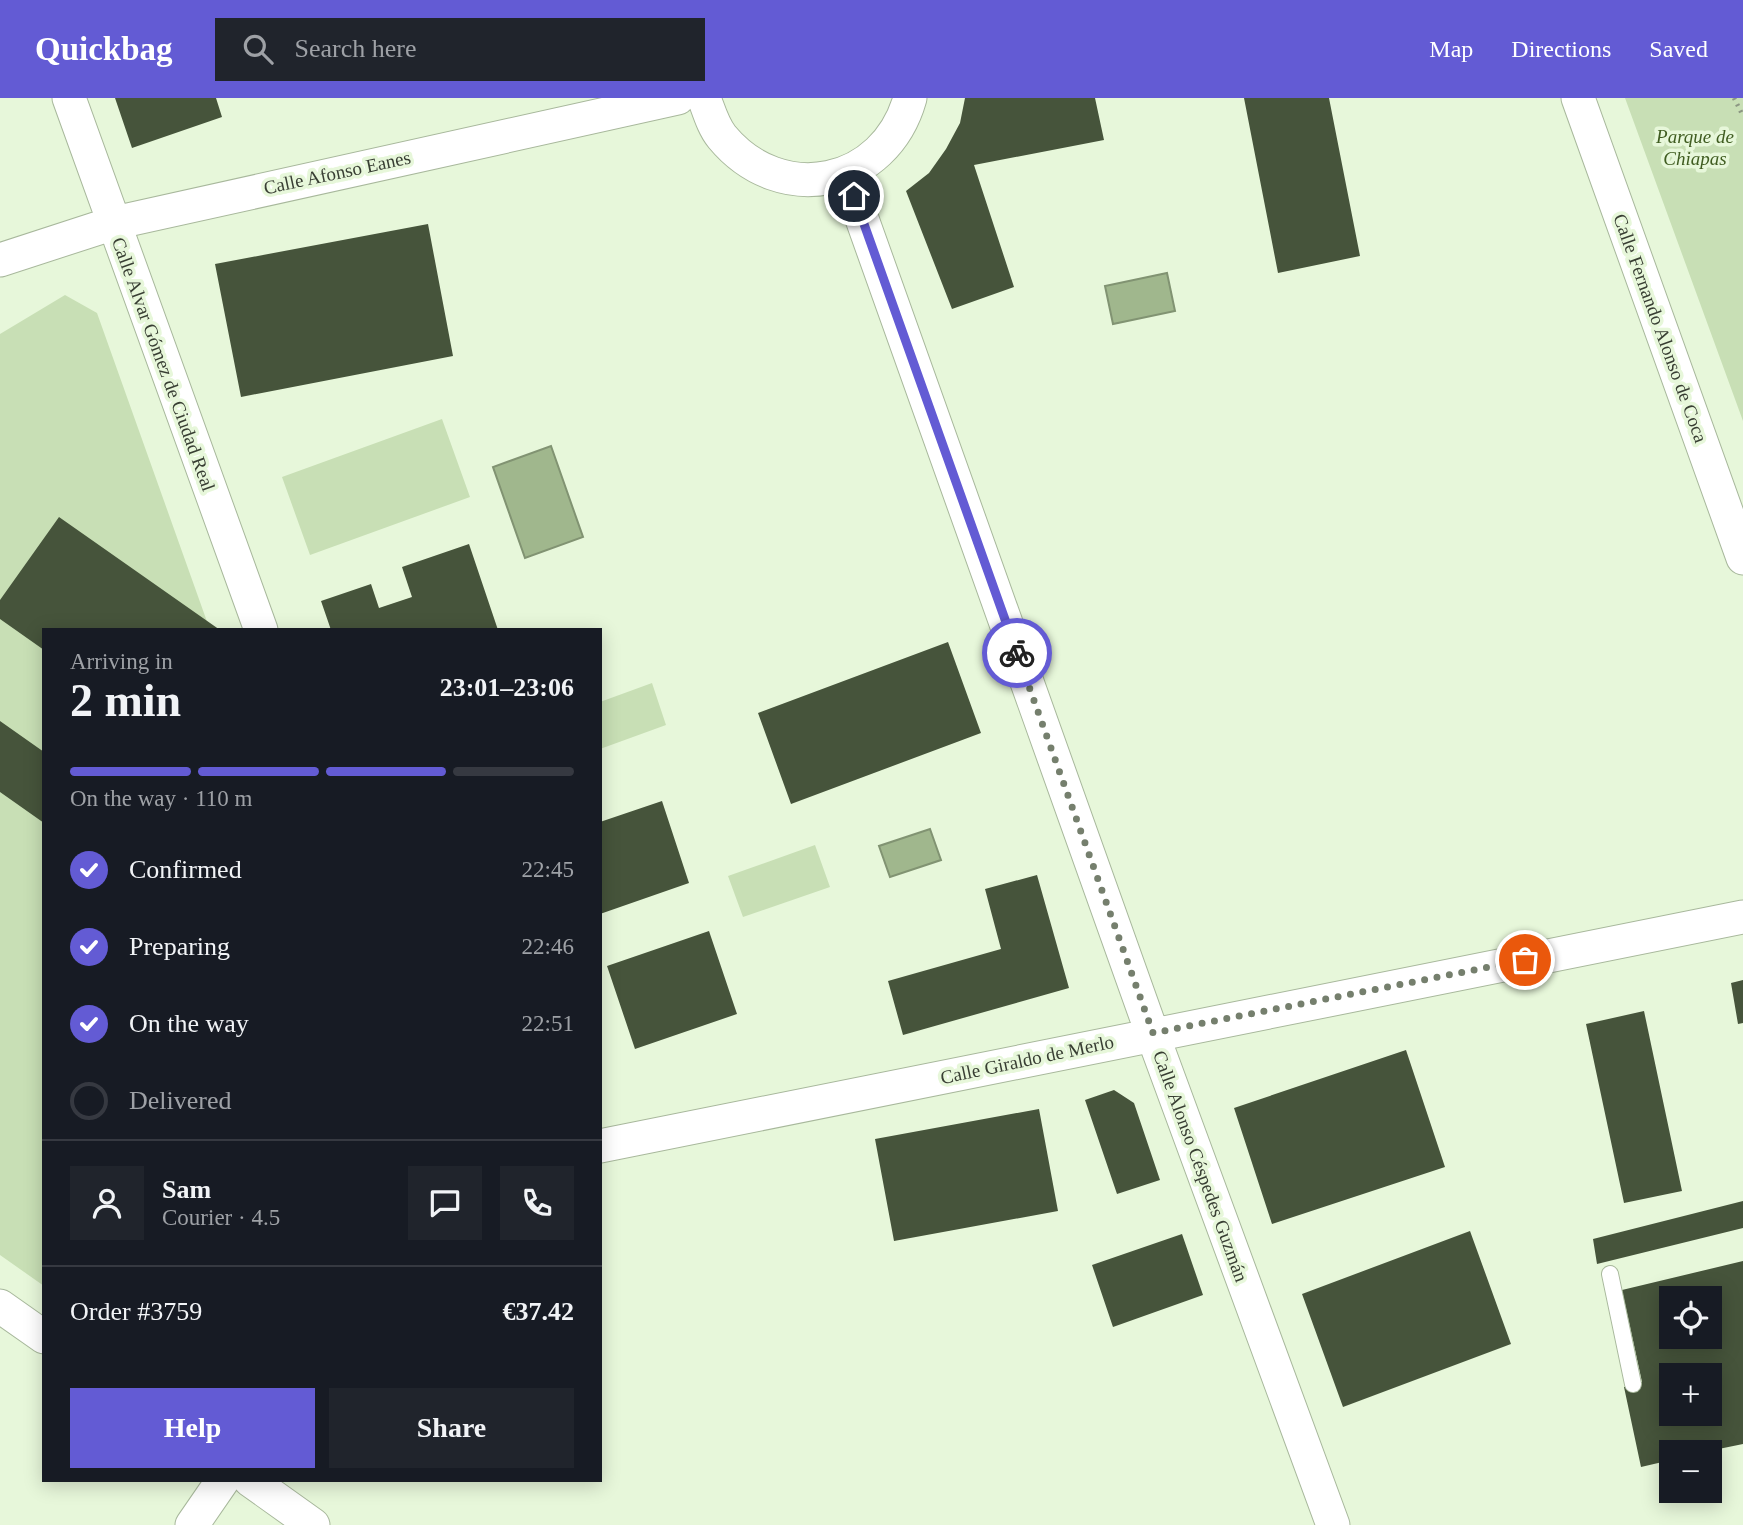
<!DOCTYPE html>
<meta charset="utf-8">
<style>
:root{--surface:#171b24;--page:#20242c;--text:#f1f3f6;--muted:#9ea1a6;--line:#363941;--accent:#635bd4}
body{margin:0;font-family:Georgia,serif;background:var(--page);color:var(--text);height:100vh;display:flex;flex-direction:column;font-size:26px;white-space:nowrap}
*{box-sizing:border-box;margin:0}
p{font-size:23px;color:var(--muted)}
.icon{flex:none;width:38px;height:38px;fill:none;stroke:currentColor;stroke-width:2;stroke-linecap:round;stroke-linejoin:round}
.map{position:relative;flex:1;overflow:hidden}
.side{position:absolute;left:42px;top:530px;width:560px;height:854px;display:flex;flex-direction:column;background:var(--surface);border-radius:0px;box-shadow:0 4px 18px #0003}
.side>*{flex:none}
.buttons{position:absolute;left:1659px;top:1188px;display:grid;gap:14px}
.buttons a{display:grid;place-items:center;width:63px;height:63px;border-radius:0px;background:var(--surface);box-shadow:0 4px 18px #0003;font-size:35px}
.pin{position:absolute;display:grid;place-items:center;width:60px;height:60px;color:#fff;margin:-30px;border:4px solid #fff;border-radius:50%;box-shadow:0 2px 7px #0007}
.courier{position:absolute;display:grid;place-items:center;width:70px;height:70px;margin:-35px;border:5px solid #635bd4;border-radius:50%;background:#fff;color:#222;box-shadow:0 2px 9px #0007}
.head em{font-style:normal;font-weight:700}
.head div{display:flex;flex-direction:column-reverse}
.head{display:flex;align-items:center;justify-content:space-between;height:119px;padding:0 28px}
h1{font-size:46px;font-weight:700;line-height:52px}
.bar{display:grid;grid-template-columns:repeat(4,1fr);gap:10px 7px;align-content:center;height:84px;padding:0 28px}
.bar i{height:9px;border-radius:5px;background:var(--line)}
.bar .selected{background:var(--accent)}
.bar p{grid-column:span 4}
.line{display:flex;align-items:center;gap:18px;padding:0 28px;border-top:2px solid var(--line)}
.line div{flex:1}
.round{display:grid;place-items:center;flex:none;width:74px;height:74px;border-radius:0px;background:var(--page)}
ol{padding:0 28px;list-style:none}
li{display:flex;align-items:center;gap:21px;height:77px}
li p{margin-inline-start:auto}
li .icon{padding:7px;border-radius:50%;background:var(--accent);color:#fff;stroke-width:4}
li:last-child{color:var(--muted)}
li i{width:38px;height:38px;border:4px solid var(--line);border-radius:50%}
.button{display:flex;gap:14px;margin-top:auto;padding:14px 28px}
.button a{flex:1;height:80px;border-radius:0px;background:var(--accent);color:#fff;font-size:28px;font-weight:700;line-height:80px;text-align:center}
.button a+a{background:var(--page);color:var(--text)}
header{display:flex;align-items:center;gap:42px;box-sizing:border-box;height:98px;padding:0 35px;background:var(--accent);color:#fff}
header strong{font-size:33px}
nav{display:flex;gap:38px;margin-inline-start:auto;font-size:24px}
.search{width:490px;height:63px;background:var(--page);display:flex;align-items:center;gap:18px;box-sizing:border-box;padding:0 24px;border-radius:0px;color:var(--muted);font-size:26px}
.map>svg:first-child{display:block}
.green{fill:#c8dfb5}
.water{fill:#a0b78d;stroke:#819372;stroke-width:2}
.building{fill:#46543b;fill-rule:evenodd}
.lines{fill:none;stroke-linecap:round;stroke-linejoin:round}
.service-casing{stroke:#a8b89c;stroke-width:18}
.minor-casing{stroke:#a8b89c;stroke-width:35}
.path{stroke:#8c9783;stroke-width:4.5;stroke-dasharray:2 5;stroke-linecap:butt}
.service{stroke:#fff;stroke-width:16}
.minor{stroke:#fff;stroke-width:33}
.done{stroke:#757f6d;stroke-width:7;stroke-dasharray:0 12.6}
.route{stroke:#635bd4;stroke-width:9}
.labels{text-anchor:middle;stroke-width:7;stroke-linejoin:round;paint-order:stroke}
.park-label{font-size:19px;font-style:italic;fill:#3f5c20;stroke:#e7f7da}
.street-label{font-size:19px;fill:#383e33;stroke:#e7f7da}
</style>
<header>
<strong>Quickbag</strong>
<div class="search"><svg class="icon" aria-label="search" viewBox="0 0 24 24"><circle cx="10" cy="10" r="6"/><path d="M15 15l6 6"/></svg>Search here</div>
<nav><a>Map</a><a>Directions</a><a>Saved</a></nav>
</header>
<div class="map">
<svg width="1743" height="1427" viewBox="0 0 1743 1427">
<rect width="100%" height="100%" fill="#e7f7da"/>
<!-- green -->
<path class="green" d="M 1625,0 L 1743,0 L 1743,323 Z
M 65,197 L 97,215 L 210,532 L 44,532 L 44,1188 L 0,1157 L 0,236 Z
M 442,321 L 470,399 L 310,457 L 282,379 Z
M 652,585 L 666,627 L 600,651 L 600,604 Z
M 815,747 L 830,789 L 743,819 L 728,778 Z"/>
<!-- water -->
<path class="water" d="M 1167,175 L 1175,213 L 1113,226 L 1105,188 Z
M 551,348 L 583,439 L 525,460 L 493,369 Z
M 930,731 L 941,762 L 890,779 L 879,748 Z"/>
<!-- building -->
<path class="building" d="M 115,0 L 216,0 L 222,19 L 132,50 Z
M 965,0 L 1095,0 L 1104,42 L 974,67 L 1014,189 L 952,211 L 906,93 L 929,75 L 946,51 L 960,25 Z
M 1244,0 L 1329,0 L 1360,158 L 1278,175 Z
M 428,126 L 453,258 L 241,299 L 215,166 Z
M 59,419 L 220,532 L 44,532 L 44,552 L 0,521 L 0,502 Z
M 469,446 L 498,532 L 331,532 L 321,503 L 371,486 L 379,510 L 412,499 L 402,469 Z
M 948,544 L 981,635 L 791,706 L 758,615 Z
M 0,623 L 44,654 L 44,725 L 0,694 Z
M 662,703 L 689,785 L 600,816 L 600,724 Z
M 1037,777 L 1069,890 L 903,937 L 888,883 L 1001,851 L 985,791 Z
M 709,833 L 737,916 L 635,951 L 607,868 Z
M 1743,882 L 1743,925 L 1738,926 L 1731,885 Z
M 1644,913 L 1682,1093 L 1624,1105 L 1586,926 Z
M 1406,952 L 1445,1069 L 1272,1126 L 1234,1010 Z
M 1114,992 L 1134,1005 L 1160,1082 L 1117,1096 L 1085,1002 Z
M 1039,1011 L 1058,1113 L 894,1143 L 875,1041 Z
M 1743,1103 L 1743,1130 L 1597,1166 L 1593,1141 Z
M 1470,1133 L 1511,1246 L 1343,1309 L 1302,1196 Z
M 1182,1136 L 1203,1197 L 1113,1229 L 1092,1167 Z
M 1743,1163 L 1743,1346 L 1704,1354 L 1671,1354 L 1671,1362 L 1641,1369 L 1624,1289 L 1642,1284 L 1622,1192 ZM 1671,1200 L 1710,1200 L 1710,1239 L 1671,1239 ZM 1671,1278 L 1710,1278 L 1710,1316 L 1671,1316 Z"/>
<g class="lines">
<!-- service casing -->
<g class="service-casing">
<path id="service" d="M 1610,1176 L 1633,1286"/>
</g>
<!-- minor casing -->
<g class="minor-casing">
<path id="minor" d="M 69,0 L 261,532
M 704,0 C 709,13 713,28 722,39 C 781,110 885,89 910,0
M 1578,0 L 1743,460
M 846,76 L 1152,935 L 1333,1427
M 0,162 L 114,125 L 678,0
M 600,1048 L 1743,819
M 0,1208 L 44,1239
M 250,1382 L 313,1427
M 192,1427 L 223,1382"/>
</g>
<!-- path -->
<path class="path" d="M 1734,0 L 1743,18"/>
<!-- service -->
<use href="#service" class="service"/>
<!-- minor -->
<use href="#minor" class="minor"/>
</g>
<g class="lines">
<!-- done -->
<path class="done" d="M 1017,555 L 1153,935 L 1525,862"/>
<!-- route -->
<path class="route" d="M 854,98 L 1017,555"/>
</g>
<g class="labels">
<!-- park labels -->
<g class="park-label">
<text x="1695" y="45">Parque de<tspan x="1695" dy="22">Chiapas</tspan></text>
</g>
<!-- street labels -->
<g class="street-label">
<text transform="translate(337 74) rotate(-12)" y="7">Calle Afonso Eanes</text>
<text transform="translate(1661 230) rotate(70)" y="7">Calle Fernando Alonso de Coca</text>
<text transform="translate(164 266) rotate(70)" y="7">Calle Alvar Gómez de Ciudad Real</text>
<text transform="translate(1027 961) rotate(-12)" y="7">Calle Giraldo de Merlo</text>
<text transform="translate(1201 1068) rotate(70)" y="7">Calle Alonso Céspedes Guzmán</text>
</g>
</g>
</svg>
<div class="buttons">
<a><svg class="icon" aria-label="locate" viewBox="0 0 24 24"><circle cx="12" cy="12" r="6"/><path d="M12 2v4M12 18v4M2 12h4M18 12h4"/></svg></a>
<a>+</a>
<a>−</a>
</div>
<div class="pin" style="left:1525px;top:862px;background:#ea580c"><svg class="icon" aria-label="bag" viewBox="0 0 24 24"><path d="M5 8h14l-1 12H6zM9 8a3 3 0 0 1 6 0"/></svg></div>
<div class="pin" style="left:854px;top:98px;background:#1f2937"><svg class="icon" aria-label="home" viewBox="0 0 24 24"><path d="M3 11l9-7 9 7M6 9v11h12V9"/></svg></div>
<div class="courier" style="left:1017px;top:555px"><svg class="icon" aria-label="bike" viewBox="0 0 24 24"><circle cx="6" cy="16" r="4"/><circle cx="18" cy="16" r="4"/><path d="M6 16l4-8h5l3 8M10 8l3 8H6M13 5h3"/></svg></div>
<section class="side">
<div class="head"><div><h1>2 min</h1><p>Arriving in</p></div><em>23:01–23:06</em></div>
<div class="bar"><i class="selected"></i><i class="selected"></i><i class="selected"></i><i></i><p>On the way · 110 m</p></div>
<ol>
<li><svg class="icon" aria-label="check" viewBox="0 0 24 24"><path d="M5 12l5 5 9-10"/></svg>Confirmed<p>22:45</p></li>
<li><svg class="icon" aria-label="check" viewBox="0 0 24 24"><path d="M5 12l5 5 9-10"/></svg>Preparing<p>22:46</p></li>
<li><svg class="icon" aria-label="check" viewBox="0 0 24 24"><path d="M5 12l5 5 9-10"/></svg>On the way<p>22:51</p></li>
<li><i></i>Delivered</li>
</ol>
<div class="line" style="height:126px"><a class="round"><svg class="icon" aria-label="person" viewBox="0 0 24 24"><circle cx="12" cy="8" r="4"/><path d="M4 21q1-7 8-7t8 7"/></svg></a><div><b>Sam</b><p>Courier · 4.5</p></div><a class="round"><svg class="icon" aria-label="chat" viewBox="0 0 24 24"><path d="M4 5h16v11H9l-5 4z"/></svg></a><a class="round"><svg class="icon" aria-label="phone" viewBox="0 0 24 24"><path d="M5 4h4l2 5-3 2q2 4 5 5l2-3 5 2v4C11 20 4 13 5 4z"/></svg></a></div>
<div class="line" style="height:91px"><div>Order #3759</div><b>€37.42</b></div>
<div class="button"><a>Help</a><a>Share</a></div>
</section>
</div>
